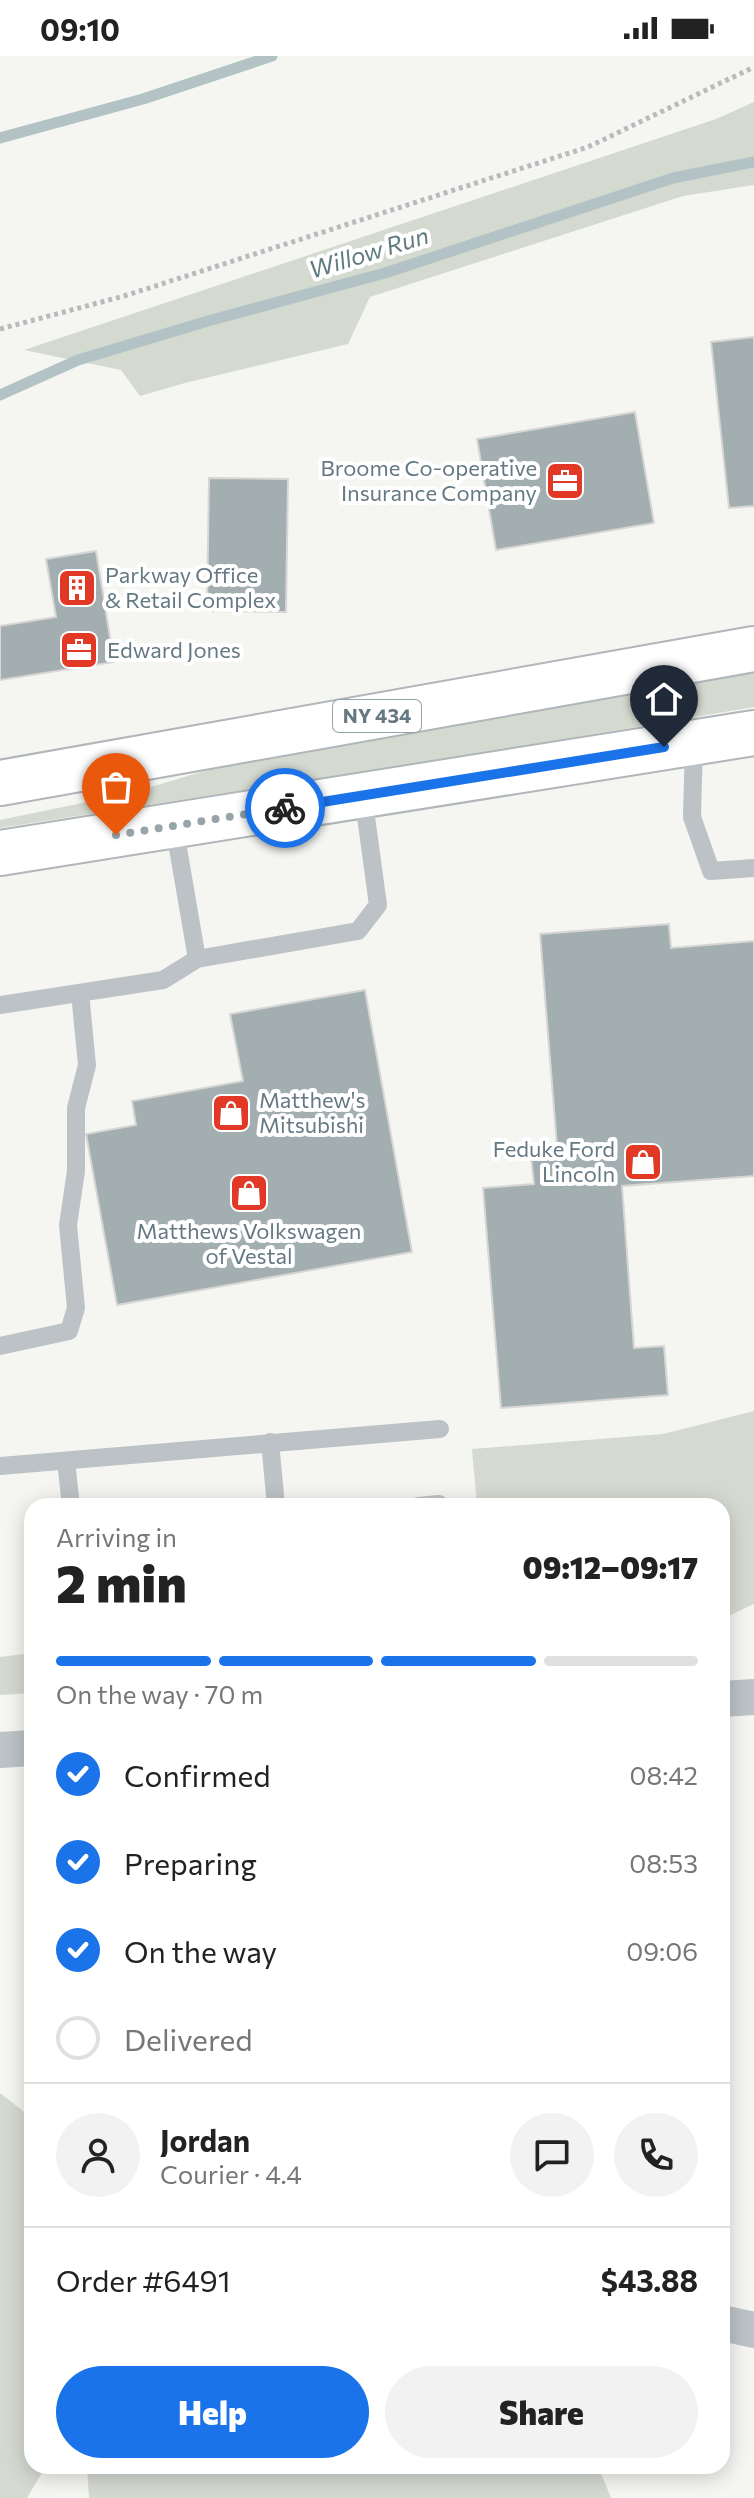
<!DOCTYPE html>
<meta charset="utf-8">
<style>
:root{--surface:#fff;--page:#f2f2f2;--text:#222;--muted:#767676;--line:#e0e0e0;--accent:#1a73e8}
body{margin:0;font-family:Commissioner,sans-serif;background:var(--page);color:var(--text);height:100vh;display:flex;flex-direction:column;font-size:30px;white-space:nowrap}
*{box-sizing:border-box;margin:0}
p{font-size:26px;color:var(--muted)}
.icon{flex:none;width:44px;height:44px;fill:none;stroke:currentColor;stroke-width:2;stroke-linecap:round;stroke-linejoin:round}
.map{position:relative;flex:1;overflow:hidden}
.drawer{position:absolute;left:24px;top:1442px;width:706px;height:976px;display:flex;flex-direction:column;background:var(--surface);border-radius:24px;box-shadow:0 4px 20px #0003}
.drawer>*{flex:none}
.pin{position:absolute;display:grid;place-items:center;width:68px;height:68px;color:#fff;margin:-82px -34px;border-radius:50% 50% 50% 0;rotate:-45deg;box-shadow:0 0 8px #0007}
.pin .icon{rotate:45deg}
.courier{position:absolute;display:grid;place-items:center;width:80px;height:80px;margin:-40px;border:6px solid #1a73e8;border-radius:50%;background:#fff;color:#222;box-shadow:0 2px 10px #0007}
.summary em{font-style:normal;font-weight:800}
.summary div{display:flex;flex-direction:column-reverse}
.summary{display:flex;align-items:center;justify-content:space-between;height:136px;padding:0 32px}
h1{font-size:52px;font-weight:800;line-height:60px}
.bar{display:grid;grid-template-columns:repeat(4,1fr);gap:12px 8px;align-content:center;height:96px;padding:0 32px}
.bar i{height:10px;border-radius:6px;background:var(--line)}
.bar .selected{background:var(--accent)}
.bar p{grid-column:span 4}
.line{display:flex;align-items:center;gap:20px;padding:0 32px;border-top:2px solid var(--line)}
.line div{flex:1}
.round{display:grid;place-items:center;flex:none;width:84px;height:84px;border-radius:42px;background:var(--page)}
ol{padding:0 32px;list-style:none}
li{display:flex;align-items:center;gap:24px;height:88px}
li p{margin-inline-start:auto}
li .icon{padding:8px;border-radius:50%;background:var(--accent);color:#fff;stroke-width:4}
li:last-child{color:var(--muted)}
li i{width:44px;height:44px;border:4px solid var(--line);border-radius:50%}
.cta{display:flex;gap:16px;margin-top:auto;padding:16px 32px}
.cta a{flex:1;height:92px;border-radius:48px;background:var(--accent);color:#fff;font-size:32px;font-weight:800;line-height:92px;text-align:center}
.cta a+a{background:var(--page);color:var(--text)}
.status{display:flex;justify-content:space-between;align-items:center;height:56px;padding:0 40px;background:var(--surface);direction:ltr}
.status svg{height:22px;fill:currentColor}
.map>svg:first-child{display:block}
.green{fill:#d5dad1}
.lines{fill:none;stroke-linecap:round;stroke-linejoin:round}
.stream{stroke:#b3c3c5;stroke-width:11}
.building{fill:#a3aeb1;stroke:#d7d6d4;stroke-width:2}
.primary-casing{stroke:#b0b6b9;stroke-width:48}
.path{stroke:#b7bbbd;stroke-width:5;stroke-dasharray:4 4;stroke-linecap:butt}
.lane{stroke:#bcc2c5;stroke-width:18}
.street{stroke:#bcc2c5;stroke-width:36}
.primary{stroke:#fff;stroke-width:44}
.done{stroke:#97a4aa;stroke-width:8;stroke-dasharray:0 14.4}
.route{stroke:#1a73e8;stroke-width:10}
.labels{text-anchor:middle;stroke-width:8;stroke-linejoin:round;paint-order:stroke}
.shield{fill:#fff;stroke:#93a1a8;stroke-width:2}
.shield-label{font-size:20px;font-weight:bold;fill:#657983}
.poi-label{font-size:22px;fill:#657983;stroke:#fff;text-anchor:start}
.water-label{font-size:24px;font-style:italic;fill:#607b7f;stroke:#fff}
</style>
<div class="status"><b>09:10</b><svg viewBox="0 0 49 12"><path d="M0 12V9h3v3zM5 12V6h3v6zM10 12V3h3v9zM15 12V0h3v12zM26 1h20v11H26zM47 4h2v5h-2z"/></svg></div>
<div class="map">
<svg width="754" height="2442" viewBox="0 0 754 2442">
<rect width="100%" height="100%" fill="#f5f5f2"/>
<!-- green -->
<path class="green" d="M 754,46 L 754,129 L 683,140 L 370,241 L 348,288 L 185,327 L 140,340 L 121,314 L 24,294 L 716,63 Z
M 754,617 L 754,651 L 465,700 L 0,772 L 0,764 L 131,737 L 238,705 Z
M 754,1355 L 754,1548 L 722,1563 L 722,1450 L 477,1450 L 472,1393 L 663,1378 Z
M 32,1597 L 32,1637 L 0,1639 L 0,1601 Z
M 0,2037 L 32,2062 L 32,2410 L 46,2410 L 27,2442 L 0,2442 Z
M 87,2410 L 598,2410 L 611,2442 L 89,2442 Z"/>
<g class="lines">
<!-- stream -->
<path class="stream" d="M 0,82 L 143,43 L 272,0
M 0,339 L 78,304 L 208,265 L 385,217 L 673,122 L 754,106"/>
</g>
<!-- building -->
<path class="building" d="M 754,281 L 754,450 L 729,452 L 711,286 Z
M 635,356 L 654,467 L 496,494 L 477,383 Z
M 209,422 L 288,423 L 286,556 L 207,555 Z
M 96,495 L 114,606 L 0,624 L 0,570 L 56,561 L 46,503 Z
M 669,868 L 671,892 L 754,885 L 754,1120 L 622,1130 L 634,1292 L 664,1290 L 668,1339 L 501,1352 L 483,1132 L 534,1128 L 530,1092 L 557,1090 L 540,878 Z
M 365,934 L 412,1196 L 117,1249 L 86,1078 L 136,1069 L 132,1045 L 243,1025 L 230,958 Z"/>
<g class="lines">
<!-- primary casing -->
<g class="primary-casing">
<path id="primary" d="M 0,727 L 754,593
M 0,797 L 754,677"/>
</g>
<!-- path -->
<path class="path" d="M 0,273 L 124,240 L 588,91 L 754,11"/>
<!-- lane -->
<path class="lane" d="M 694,686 L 692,761 L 711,815 L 754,812
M 174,769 L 197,903
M 0,949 L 163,924 L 197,903 L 358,875 L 378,849 L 363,739
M 0,1290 L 69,1275 L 76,1252 L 68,1169 L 76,1115 L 76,1052 L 87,1009 L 80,937
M 270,1386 L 276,1450
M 66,1405 L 71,1450
M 0,1410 L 440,1373
M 418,1450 L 439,1448"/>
<!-- street -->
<path class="street" d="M 722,1643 L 754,1641
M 0,1694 L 32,1692
M 722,2267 L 754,2274"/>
<!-- primary -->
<use href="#primary" class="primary"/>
</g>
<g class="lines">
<!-- done -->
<path class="done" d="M 116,779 L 285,752"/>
<!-- route -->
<path class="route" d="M 285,752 L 664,691"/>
</g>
<!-- icons -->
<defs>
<g id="office-square" transform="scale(2)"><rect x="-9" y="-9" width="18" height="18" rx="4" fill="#e13926" stroke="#fff"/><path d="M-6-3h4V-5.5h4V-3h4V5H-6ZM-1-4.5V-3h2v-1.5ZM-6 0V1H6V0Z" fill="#fff"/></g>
<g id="building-square" transform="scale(2)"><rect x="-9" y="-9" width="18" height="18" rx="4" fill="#e13926" stroke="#fff"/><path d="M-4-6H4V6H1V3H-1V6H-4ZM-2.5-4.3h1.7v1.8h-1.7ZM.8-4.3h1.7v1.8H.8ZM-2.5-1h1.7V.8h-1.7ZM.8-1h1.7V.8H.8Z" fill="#fff"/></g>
<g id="shop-square" transform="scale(2)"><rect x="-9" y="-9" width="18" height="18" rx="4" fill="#e13926" stroke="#fff"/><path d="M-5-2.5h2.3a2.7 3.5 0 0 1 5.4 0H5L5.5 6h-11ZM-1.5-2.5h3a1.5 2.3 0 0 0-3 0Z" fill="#fff"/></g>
</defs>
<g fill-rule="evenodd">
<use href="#office-square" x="565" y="425"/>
<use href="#building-square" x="77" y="532"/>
<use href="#office-square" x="79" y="594"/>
<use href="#shop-square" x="231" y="1057"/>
<use href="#shop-square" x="643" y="1106"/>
<use href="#shop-square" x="249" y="1137"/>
</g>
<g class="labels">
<!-- shield labels -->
<rect class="shield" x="333" y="644" width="88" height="32" rx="6"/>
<g class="shield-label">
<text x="377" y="667">NY 434</text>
</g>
<!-- poi labels -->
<g class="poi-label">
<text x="537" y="420" text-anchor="end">Broome Co-operative<tspan x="537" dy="25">Insurance Company</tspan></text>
<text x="105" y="527">Parkway Office<tspan x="105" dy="25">&amp; Retail Complex</tspan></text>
<text x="107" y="602">Edward Jones</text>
<text x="259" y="1052">Matthew's<tspan x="259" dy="25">Mitsubishi</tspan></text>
<text x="615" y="1101" text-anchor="end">Feduke Ford<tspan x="615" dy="25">Lincoln</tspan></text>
<text x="249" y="1183" text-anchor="middle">Matthews Volkswagen<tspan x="249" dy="25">of Vestal</tspan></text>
</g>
<!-- water labels -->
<g class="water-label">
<text transform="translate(369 197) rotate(-17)" y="8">Willow Run</text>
</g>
</g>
</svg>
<div class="pin" style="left:116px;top:779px;background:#ea580c"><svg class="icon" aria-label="bag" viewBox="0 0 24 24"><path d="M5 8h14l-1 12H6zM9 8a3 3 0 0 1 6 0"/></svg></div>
<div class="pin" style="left:664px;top:691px;background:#1f2937"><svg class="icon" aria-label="home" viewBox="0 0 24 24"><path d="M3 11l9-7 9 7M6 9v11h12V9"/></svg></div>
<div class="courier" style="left:285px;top:752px"><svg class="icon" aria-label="bike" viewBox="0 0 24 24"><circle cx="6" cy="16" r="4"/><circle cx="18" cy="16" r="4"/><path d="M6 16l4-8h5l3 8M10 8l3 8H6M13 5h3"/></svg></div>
<section class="drawer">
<div class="summary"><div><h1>2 min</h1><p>Arriving in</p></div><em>09:12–09:17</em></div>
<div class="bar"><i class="selected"></i><i class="selected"></i><i class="selected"></i><i></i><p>On the way · 70 m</p></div>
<ol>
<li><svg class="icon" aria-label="check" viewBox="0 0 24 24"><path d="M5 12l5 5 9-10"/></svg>Confirmed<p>08:42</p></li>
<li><svg class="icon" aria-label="check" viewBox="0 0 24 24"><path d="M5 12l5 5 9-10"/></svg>Preparing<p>08:53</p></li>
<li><svg class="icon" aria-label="check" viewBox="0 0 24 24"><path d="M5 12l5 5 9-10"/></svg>On the way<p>09:06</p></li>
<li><i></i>Delivered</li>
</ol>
<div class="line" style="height:144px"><a class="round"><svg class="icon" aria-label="person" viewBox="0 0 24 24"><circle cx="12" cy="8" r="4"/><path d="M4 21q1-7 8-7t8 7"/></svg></a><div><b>Jordan</b><p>Courier · 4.4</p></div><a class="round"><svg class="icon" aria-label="chat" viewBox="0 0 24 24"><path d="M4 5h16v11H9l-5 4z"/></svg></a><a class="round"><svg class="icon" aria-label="phone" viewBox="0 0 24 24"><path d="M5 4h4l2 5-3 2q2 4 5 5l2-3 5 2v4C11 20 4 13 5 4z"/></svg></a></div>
<div class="line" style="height:104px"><div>Order #6491</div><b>$43.88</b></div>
<div class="cta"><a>Help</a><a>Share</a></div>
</section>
</div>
